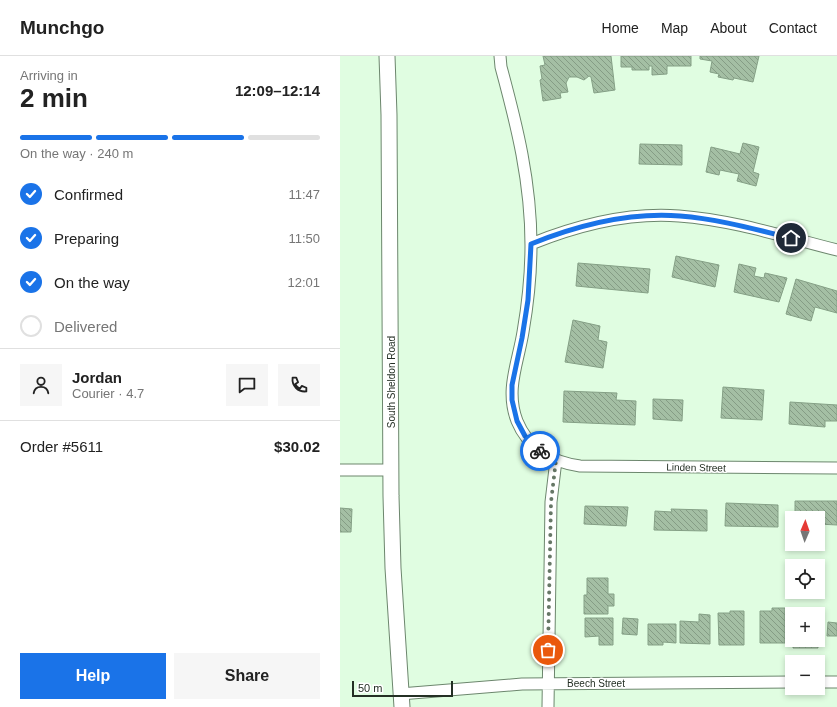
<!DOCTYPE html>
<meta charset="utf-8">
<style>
:root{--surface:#fff;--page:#f6f6f6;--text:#222;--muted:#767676;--line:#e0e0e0;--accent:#1a73e8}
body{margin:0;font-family:Arial,sans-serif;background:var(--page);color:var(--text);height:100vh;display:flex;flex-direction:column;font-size:15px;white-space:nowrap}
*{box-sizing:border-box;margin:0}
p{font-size:13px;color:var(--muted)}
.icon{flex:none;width:22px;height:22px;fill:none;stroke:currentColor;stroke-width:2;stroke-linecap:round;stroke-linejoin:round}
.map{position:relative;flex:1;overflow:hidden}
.panel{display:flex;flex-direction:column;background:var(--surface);width:340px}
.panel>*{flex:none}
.needle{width:26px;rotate:2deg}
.buttons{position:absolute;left:445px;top:455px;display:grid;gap:8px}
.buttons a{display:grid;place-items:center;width:40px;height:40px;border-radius:0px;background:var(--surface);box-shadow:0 2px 6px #0003;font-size:20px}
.scale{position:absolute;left:12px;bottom:10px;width:101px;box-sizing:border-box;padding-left:4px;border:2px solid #242f24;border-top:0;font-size:11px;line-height:14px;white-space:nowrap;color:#242f24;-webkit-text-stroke:3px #fff;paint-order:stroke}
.pin{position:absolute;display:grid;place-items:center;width:34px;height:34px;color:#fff;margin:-17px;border:2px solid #fff;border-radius:50%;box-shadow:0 1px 4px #0007}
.courier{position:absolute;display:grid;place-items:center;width:40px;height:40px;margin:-20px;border:3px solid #1a73e8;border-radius:50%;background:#fff;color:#222;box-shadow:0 1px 5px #0007}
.head em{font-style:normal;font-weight:800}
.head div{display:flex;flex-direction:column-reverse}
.head{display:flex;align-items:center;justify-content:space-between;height:68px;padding:0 20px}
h1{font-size:26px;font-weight:800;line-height:30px}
.bar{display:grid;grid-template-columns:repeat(4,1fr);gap:6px 4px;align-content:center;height:48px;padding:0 20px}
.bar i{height:5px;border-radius:3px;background:var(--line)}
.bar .selected{background:var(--accent)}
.bar p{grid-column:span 4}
.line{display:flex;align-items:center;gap:10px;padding:0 20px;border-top:1px solid var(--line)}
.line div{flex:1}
.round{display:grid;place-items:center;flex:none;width:42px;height:42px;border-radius:0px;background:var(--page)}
ol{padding:0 20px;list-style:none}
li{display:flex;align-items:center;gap:12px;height:44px}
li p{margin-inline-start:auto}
li .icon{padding:4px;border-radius:50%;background:var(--accent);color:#fff;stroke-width:4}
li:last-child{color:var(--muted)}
li i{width:22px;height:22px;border:2px solid var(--line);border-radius:50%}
.primary-button{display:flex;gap:8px;margin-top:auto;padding:8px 20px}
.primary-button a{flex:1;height:46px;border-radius:0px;background:var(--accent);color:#fff;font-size:16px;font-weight:800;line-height:46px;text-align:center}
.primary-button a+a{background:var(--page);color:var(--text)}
header{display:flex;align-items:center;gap:24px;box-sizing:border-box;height:56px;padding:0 20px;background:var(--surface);border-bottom:1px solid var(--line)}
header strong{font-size:19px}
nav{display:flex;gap:22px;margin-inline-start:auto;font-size:14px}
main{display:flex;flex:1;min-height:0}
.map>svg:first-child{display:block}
.building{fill:url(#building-back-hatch);stroke:#85a086}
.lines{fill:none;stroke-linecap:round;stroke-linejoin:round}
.street-casing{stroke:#6c866d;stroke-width:13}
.secondary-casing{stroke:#6c866d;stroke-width:17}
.street{stroke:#fff;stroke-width:11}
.secondary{stroke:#fff;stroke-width:15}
.done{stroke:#676;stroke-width:4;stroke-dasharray:0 7.2}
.route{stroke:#1a73e8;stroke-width:5}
.labels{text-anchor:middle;stroke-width:3;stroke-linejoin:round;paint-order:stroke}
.street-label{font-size:10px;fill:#242f24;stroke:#fff}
</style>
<header>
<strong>Munchgo</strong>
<nav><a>Home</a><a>Map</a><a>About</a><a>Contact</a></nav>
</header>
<main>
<section class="panel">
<div class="head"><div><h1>2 min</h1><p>Arriving in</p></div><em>12:09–12:14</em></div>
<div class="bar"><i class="selected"></i><i class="selected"></i><i class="selected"></i><i></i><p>On the way · 240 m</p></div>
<ol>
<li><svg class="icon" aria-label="check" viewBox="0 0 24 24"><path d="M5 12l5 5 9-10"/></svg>Confirmed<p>11:47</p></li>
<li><svg class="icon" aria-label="check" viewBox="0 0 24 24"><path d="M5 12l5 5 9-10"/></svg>Preparing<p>11:50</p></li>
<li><svg class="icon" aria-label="check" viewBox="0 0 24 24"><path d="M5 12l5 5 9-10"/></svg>On the way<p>12:01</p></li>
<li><i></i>Delivered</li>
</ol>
<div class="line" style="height:72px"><a class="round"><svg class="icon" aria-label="person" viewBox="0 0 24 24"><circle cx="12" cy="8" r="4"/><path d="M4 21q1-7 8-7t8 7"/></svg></a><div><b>Jordan</b><p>Courier · 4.7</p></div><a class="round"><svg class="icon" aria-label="chat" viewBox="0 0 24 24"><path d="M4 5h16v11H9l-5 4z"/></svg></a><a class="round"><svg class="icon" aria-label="phone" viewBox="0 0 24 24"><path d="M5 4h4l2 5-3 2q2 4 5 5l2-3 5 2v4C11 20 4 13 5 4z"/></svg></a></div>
<div class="line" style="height:52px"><div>Order #5611</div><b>$30.02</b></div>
<div class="primary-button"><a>Help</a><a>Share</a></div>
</section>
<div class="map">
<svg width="497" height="651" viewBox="0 0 497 651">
<defs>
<pattern id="building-back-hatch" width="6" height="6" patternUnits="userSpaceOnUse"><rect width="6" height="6" fill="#a4bfa4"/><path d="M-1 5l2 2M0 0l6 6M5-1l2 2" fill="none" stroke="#859c85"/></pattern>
</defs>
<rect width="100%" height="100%" fill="#e0fde1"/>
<!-- building -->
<path class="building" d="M 203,0 L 271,0 L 275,34 L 254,37 L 251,21 L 249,20 L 244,24 L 237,21 L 229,21 L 226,27 L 228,36 L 220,37 L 221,42 L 203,45 L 200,24 L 202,23 L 200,10 L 205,9 Z
M 281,0 L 351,0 L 351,10 L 327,10 L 327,18 L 312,19 L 312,10 L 309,10 L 309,14 L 292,14 L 292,11 L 281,11 Z
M 360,0 L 419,0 L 413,26 L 394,22 L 393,24 L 378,21 L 379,18 L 370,16 L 372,5 L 360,3 Z
M 403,87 L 419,91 L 413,116 L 419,118 L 416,130 L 397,125 L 399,118 L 380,114 L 379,119 L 366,116 L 371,91 L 400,98 Z
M 300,88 L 342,89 L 342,109 L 299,108 Z
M 336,200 L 379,209 L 375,231 L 332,221 Z
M 238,207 L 310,213 L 308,237 L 236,230 Z
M 399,208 L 416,212 L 414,220 L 424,222 L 425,217 L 447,222 L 439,246 L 394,236 Z
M 456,223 L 497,235 L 497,257 L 475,251 L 471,265 L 446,258 Z
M 233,264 L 260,270 L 258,284 L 267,286 L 263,312 L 225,306 Z
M 383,331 L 424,334 L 422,364 L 381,362 Z
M 224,335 L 277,337 L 276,344 L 296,345 L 295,369 L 223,366 Z
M 313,343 L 343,344 L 342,365 L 313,363 Z
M 450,346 L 497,349 L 497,365 L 485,365 L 485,371 L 449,368 Z
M 455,445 L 497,445 L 497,469 L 478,468 L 478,462 L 455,462 Z
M 386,447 L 438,449 L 438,471 L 385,470 Z
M 245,450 L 288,451 L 286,470 L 244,468 Z
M 0,452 L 12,453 L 11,476 L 0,476 Z
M 331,453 L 367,454 L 367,475 L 314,474 L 315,455 L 332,456 Z
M 247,522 L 268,522 L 268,538 L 274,538 L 274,550 L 268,550 L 268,558 L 244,558 L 244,539 L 247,539 Z
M 432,552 L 445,552 L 445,587 L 420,587 L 420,555 L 432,555 Z
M 390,555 L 404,555 L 404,589 L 379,589 L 378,557 L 390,557 Z
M 359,558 L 370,559 L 370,588 L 340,587 L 340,565 L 359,566 Z
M 245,562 L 273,562 L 273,589 L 259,589 L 259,580 L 245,581 Z
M 283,562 L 298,563 L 297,579 L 282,578 Z
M 488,566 L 497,567 L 497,580 L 487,580 Z
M 308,568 L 336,568 L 336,587 L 323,586 L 323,589 L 308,589 Z
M 478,581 L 478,592 L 453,592 L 453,584 L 478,584 Z"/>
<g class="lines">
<!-- street casing -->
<g class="street-casing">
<path id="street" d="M 160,0 L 161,11 C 177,70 191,126 191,189 C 191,218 188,247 183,276 C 178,307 165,334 177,365 C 188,392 212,406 240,410 L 497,412
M 191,188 C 238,169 288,156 339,160 C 393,164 445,181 497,194
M 0,414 L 51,414
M 478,626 L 497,626
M 60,638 L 182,628 L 452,626
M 208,651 L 211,446 L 216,404"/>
</g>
<!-- secondary casing -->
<g class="secondary-casing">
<path id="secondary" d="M 47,0 L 49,59 L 51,440 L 53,512 L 62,651"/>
</g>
<!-- street -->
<use href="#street" class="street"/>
<!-- secondary -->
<use href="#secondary" class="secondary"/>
</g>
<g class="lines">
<!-- done -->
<path class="done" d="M 200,395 L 216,404 L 211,446 L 208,594"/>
<!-- route -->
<path class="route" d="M 200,395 L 185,380 L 177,365 L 172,344 L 172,329 L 182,282 L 188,244 L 191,188 C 238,169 289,156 340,160 C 378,163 414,173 451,182"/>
</g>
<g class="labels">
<!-- street labels -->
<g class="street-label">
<text transform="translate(51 326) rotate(-90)" y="4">South Sheldon Road</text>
<text transform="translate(356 411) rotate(1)" y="4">Linden Street</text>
<text x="256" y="631">Beech Street</text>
</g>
</g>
</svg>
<div class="buttons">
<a><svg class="needle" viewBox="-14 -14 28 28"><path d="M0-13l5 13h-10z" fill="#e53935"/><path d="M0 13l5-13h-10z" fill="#767676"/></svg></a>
<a><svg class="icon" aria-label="locate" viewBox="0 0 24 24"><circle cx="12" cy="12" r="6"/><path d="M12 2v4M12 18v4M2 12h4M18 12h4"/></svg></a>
<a>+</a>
<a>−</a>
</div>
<div class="scale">50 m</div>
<div class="pin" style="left:208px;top:594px;background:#ea580c"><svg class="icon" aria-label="bag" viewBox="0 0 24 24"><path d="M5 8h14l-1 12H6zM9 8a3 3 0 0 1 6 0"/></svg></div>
<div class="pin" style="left:451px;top:182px;background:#1f2937"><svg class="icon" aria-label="home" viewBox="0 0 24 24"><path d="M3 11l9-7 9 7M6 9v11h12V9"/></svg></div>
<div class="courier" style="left:200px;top:395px"><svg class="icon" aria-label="bike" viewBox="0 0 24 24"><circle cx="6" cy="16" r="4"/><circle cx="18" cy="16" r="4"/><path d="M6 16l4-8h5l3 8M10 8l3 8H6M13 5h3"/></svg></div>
</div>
</main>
